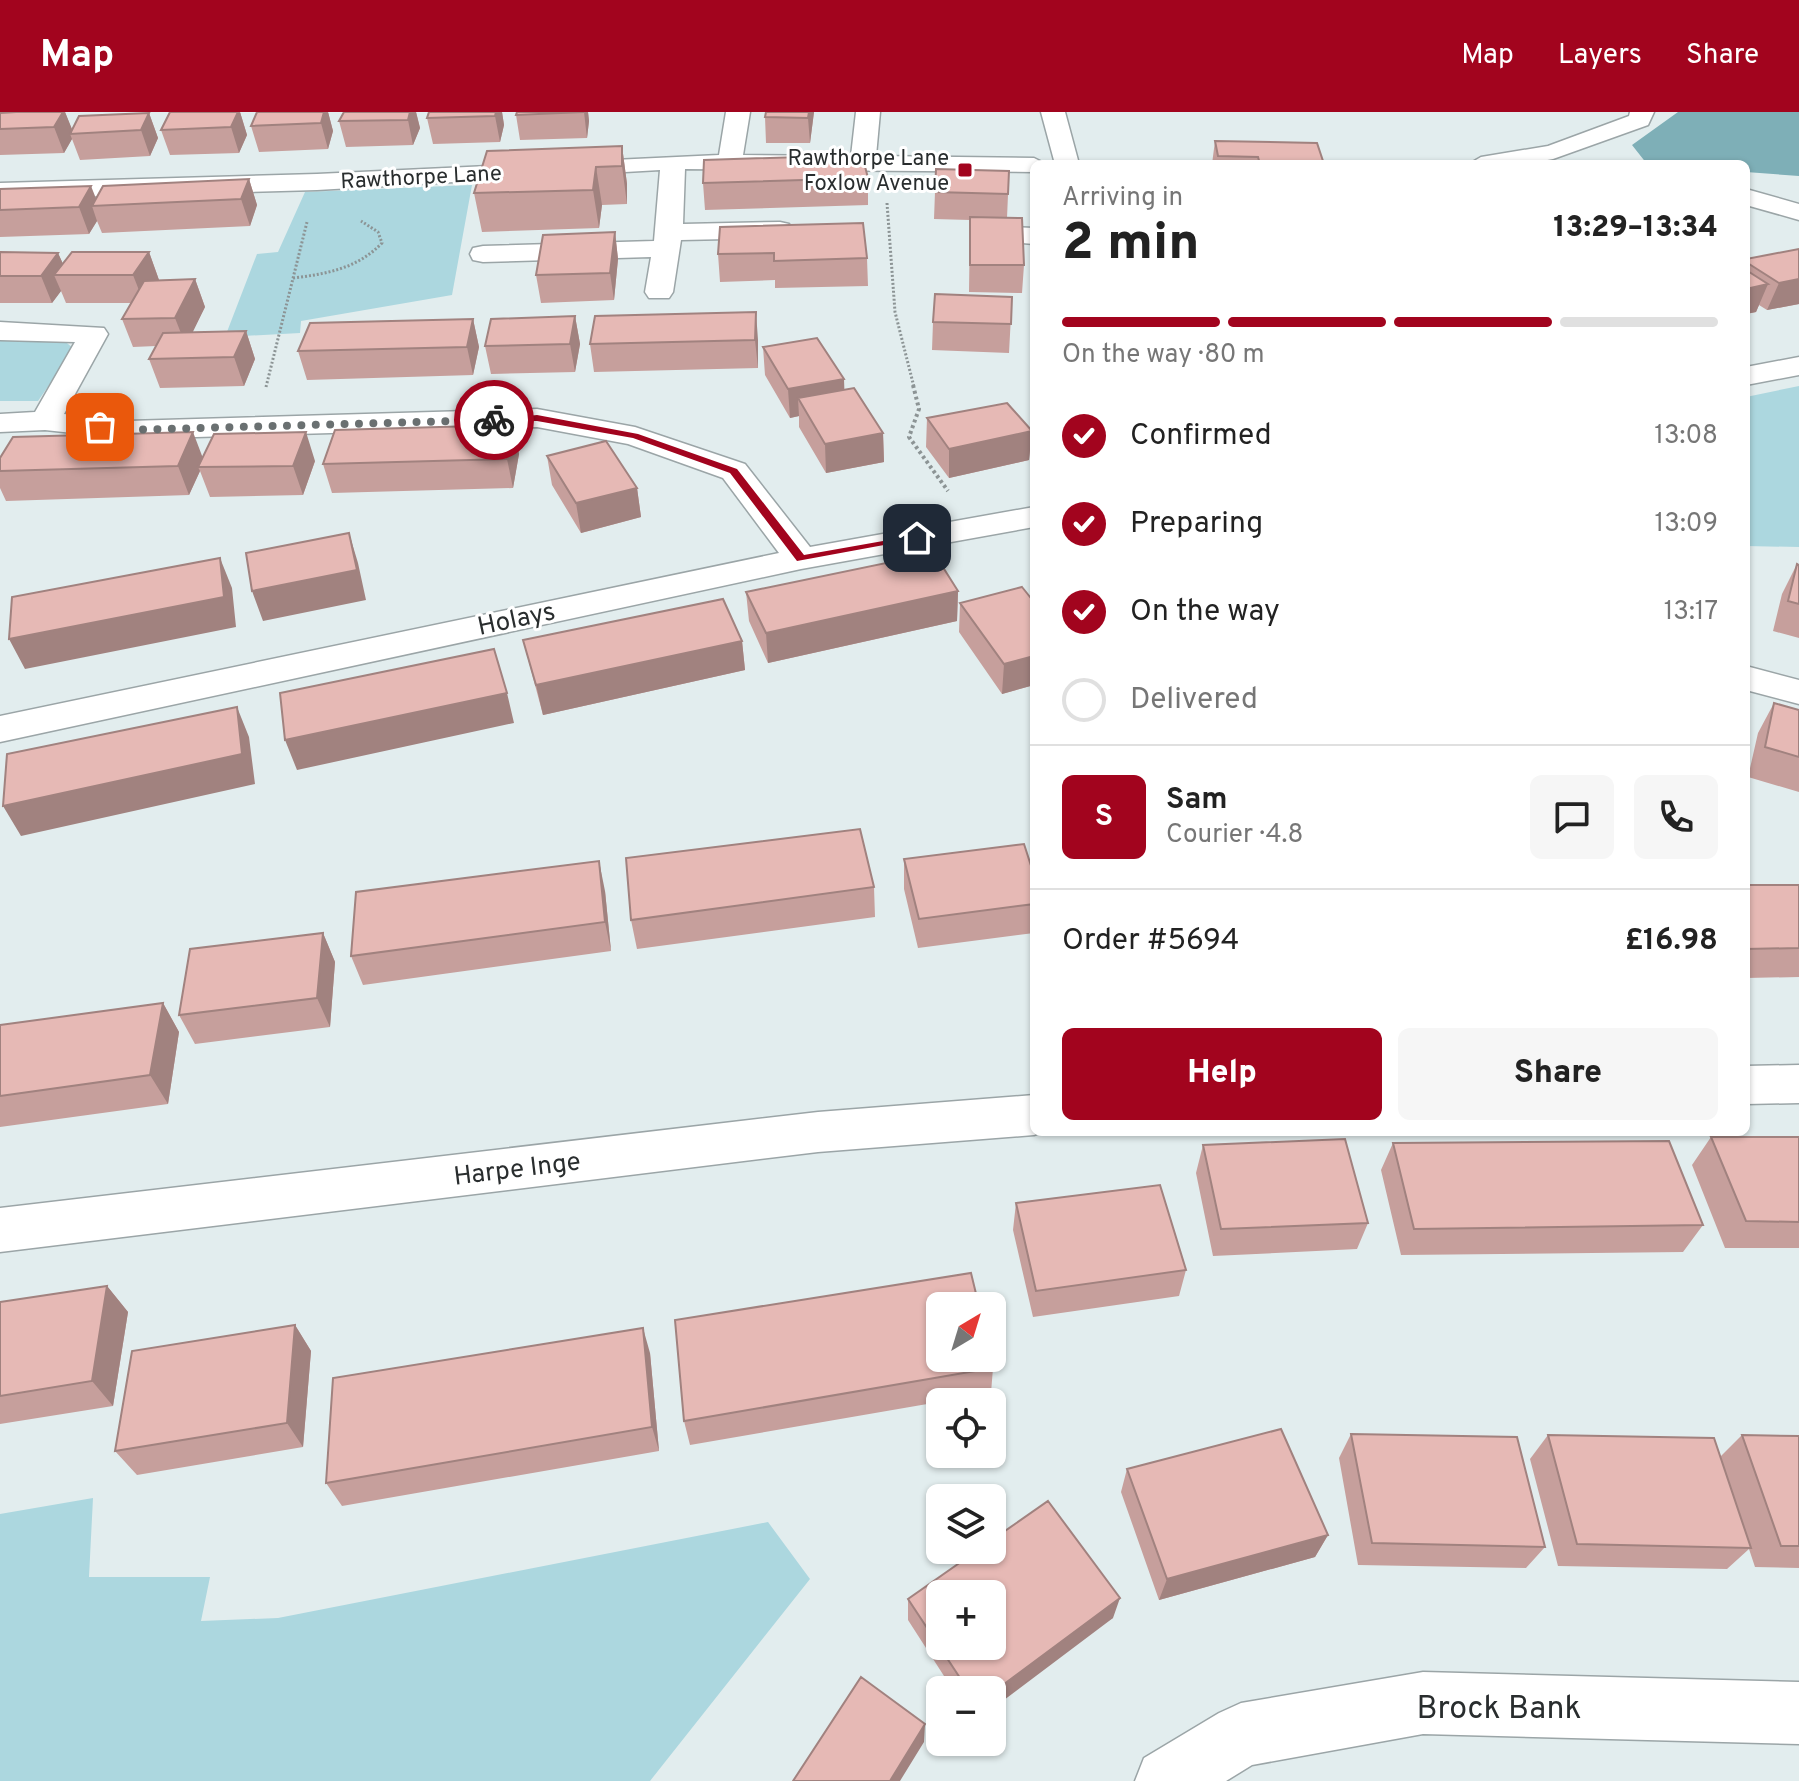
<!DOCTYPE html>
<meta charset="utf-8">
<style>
:root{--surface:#fff;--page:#f6f6f6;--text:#222;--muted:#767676;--line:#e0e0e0;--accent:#a2041e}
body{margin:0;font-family:Overpass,sans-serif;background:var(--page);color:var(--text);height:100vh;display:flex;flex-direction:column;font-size:30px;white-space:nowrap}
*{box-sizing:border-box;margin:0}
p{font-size:26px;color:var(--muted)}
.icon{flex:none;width:44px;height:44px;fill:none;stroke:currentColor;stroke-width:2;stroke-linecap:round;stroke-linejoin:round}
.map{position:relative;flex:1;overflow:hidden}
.side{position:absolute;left:1030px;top:48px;width:720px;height:976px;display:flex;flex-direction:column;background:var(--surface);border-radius:12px;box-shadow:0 2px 6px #0004}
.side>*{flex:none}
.needle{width:52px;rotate:38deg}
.buttons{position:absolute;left:926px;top:1180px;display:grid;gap:16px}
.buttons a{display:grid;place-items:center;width:80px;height:80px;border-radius:12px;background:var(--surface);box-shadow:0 2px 6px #0004;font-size:40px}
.pin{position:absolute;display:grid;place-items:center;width:68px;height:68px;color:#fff;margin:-34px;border-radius:16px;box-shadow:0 4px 12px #0006}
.courier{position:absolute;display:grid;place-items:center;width:80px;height:80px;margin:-40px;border:6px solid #a2041e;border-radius:50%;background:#fff;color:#222;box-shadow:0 2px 10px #0007}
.overview em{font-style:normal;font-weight:800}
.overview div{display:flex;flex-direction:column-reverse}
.overview{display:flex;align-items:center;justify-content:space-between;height:136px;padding:0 32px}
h1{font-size:52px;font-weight:800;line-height:60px}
.bar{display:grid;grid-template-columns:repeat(4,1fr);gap:12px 8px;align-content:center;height:96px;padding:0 32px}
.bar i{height:10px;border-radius:6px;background:var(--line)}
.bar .active{background:var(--accent)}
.bar p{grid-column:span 4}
.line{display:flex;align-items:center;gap:20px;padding:0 32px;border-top:2px solid var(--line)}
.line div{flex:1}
.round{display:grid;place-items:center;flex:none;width:84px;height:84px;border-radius:12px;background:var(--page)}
ol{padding:0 32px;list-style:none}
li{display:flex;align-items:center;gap:24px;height:88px}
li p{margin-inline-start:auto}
li .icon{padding:8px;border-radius:50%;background:var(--accent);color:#fff;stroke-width:4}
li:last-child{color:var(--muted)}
li i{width:44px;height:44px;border:4px solid var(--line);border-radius:50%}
.action{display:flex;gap:16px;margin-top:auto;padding:16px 32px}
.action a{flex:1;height:92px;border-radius:12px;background:var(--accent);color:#fff;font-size:32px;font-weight:800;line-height:92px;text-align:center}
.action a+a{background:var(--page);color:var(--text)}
header{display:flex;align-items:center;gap:48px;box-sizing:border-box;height:112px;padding:0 40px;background:var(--accent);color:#fff}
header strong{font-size:38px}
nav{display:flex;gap:44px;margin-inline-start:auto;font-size:28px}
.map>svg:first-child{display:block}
.green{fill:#acd7df}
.forest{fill:#7eafb7}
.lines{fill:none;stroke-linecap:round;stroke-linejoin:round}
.minor-casing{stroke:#9ba5a7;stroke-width:3}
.path-far1{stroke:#8c9495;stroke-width:3;stroke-dasharray:2 2;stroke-linecap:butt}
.path{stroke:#8c9495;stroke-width:4;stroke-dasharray:3 3;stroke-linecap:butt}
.minor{fill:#fff;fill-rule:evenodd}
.wall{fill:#c69f9c}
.shaded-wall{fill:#a1827f}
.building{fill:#e6b9b5;stroke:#a1827f;stroke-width:2;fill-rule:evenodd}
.route{fill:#a2041e}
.done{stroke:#6a7071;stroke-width:8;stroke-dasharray:0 14.4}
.poi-dot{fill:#a2041e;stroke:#fff;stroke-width:3}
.labels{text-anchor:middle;stroke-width:6;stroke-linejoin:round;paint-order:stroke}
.far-poi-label{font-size:22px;fill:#292d2e;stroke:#fff;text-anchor:end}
.far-street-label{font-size:22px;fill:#292d2e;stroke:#fff}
.street-label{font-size:26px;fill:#292d2e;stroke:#fff}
.near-street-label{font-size:32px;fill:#292d2e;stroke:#fff}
</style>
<header>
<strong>Map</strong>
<nav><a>Map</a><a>Layers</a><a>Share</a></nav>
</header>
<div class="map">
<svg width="1799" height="1669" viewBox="0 0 1799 1669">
<rect width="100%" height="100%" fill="#e2edee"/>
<!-- green -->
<path class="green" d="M 472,73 L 452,183 L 301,209 L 300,221 L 225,225 L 257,142 L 278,140 L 305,80 Z
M 0,226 L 61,226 L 74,237 L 38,289 L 0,289 Z
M 1799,274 L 1799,435 L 1746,434 L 1746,285 Z
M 93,1386 L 89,1465 L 210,1465 L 201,1509 L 278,1506 L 768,1410 L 810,1467 L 650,1669 L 0,1669 L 0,1402 Z"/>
<!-- forest -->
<path class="forest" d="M 1678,0 L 1799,0 L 1799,64 L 1746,60 L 1746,52 L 1647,52 L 1632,33 Z"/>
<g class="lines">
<!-- minor casing -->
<g class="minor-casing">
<path id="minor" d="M 726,0 L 750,0 L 743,43 L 851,44 L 856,0 L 880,0 L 876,44 L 1034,46 L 1046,52 L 1034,52 L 1034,60 L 685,57 L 683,112 L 780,110 L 789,112 L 793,118 L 789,124 L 780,126 L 681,128 L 673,180 L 669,186 L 649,186 L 645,180 L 651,145 L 483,150 L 473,148 L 470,142 L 473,136 L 483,134 L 654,129 L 660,58 L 317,78 L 0,87 L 0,71 L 317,62 L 719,43 Z
M 1041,0 L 1065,0 L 1079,52 L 1055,52 Z
M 1630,0 L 1654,0 L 1648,13 L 1553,47 L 1525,52 L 1469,52 L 1481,45 L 1548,34 L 1629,4 Z
M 1746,77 L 1799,92 L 1799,108 L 1746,93 Z
M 1008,115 L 1034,116 L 1034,132 L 999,129 L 995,123 L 999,117 Z
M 0,210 L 104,216 L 108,222 L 64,302 L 128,309 L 537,297 L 635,315 L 745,352 L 810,435 L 1034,395 L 1034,415 L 801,457 L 0,630 L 0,604 L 779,441 L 723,366 L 628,332 L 537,315 L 128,327 L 45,318 L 0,320 L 0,302 L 35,300 L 75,230 L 0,228 Z
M 1799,245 L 1799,263 L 1746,273 L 1746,255 Z
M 1746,554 L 1799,568 L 1799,592 L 1746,578 Z
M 1799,953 L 1799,991 L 1746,992 L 1746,954 Z
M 1034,983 L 1034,1020 L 1042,1020 L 1034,1023 L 818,1040 L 0,1140 L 0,1096 L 818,1000 Z
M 1423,1560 L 1799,1570 L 1799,1632 L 1423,1622 L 1252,1653 L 1226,1669 L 1135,1669 L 1144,1646 L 1219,1601 L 1241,1591 Z"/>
</g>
<!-- path-far1 -->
<path class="path-far1" d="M 887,91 L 895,200 L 914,275
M 293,166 C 327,162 358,156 382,131 L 378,120 L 361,109
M 266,275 L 307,110"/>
<!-- path -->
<path class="path" d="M 913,273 L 919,297 L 909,325 L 948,379"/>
<!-- minor -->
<use href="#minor" class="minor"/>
</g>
<!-- wall -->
<path class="wall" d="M 65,0 L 72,18 L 149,1 L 158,26 L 150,44 L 80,48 L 72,27 L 64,41 L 0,43 L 0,1 Z
M 170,0 L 240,0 L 247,23 L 239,41 L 170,43 L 161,18 Z
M 328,0 L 333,19 L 328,37 L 259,40 L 251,14 Z
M 416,0 L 420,16 L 413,33 L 346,35 L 339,9 Z
M 502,0 L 504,13 L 500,30 L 433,32 L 427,6 Z
M 588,0 L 589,9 L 587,26 L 520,28 L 516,3 Z
M 814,0 L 810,31 L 766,31 L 765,5 Z
M 1215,29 L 1324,52 L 1212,52 Z
M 622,34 L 627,72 L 627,92 L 602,93 L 599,116 L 482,120 L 474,81 Z
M 1009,59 L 1007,106 L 1024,153 L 1022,181 L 969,180 L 970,108 L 934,107 L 935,80 Z
M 1034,59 L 1034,109 L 1031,109 Z
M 868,66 L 868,93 L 705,98 L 703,71 Z
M 249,67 L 257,93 L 250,114 L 102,121 L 97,109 L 89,122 L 0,125 L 0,77 L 96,86 Z
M 720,115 L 867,146 L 868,174 L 775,176 L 775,168 L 720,170 L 718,142 Z
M 615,120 L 618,147 L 614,188 L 541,191 L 536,163 Z
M 1799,137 L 1799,192 L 1767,198 L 1759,193 L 1756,200 L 1746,202 L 1746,147 Z
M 0,140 L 58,141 L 63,152 L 149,140 L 159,168 L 195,167 L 205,195 L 192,220 L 246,219 L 255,247 L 244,274 L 160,276 L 149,247 L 156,234 L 133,235 L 122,207 L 131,191 L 66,191 L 61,179 L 52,191 L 0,191 Z
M 1012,185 L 1009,241 L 932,238 L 933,210 Z
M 575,204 L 580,232 L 575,260 L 491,262 L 485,234 Z
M 473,207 L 479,235 L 473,263 L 307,268 L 298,239 Z
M 758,228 L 758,256 L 594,260 L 590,232 Z
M 763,235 L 844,278 L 883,321 L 884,350 L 826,361 L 799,315 L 799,304 L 790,306 L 765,263 Z
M 1034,286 L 1034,319 L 1031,315 Z
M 927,306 L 1032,319 L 1029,348 L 949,366 L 926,335 Z
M 513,313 L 519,342 L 513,376 L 332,381 L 323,352 Z
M 547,344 L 637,376 L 641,405 L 581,421 L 552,373 Z
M 0,346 L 203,346 L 315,349 L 303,383 L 210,385 L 200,359 L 189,383 L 6,389 L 0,376 Z
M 1797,452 L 1799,453 L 1799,526 L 1773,519 L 1782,482 Z
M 958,479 L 957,509 L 768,551 L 749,509 L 746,480 Z
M 1034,490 L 1034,573 L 1002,582 L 959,520 L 960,491 Z
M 523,528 L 742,529 L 745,558 L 543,603 Z
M 1774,591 L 1799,598 L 1799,680 L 1748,665 L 1758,621 Z
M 904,747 L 1034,763 L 1034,821 L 918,836 L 904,777 Z
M 1746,773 L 1799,773 L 1799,865 L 1746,866 Z
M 874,775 L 875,805 L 637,837 L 631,808 Z
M 605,779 L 611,839 L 363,873 L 351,844 Z
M 323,821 L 335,850 L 330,915 L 195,932 L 179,903 Z
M 163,891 L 179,920 L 168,992 L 0,1015 L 0,913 Z
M 1711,1025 L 1799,1025 L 1799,1136 L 1725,1136 L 1692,1053 Z
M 1393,1031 L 1703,1113 L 1683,1140 L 1401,1143 L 1381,1058 Z
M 1203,1033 L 1368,1111 L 1357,1137 L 1213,1144 L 1196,1061 Z
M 1016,1091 L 1186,1158 L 1179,1184 L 1033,1205 L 1013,1118 Z
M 107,1174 L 128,1200 L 113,1294 L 0,1312 L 0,1190 Z
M 295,1213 L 311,1239 L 303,1335 L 137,1363 L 115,1339 Z
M 650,1241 L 659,1339 L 342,1394 L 326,1371 Z
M 993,1256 L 991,1281 L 690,1333 L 684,1309 Z
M 1351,1322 L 1545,1435 L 1526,1456 L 1358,1453 L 1339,1346 Z
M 1548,1323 L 1720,1345 L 1742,1323 L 1799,1324 L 1799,1456 L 1755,1455 L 1749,1437 L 1727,1457 L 1558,1454 L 1530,1347 Z
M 1127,1357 L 1328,1423 L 1315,1445 L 1159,1488 L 1121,1380 Z
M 908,1487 L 1113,1506 L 992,1578 L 953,1578 L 908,1508 Z"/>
<!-- shaded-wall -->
<path class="shaded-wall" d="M 63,0 L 65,0 L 74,22 L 70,22 L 72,27 L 64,41 L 54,15 Z
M 238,0 L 240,0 L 247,23 L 239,41 L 231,15 Z
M 324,0 L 328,0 L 333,19 L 328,37 L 321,11 Z
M 410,0 L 416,0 L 420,16 L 413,33 L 408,8 Z
M 496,0 L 502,0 L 504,13 L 500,30 L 495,4 Z
M 584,0 L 588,0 L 589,9 L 587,26 Z
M 809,0 L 814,0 L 810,31 L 808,6 Z
M 149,1 L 158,26 L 150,44 L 141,18 Z
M 622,34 L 627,72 L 627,92 L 622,54 Z
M 596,55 L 602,93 L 599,116 L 593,78 Z
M 249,67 L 257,93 L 250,114 L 241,87 Z
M 91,74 L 99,94 L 92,94 L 97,109 L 89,122 L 79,95 Z
M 615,120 L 618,147 L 614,188 L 610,161 Z
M 149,140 L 159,168 L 144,191 L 133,163 Z
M 58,141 L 68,163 L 54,163 L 61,179 L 52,191 L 41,164 Z
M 195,167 L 205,195 L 186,234 L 175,206 Z
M 1799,167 L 1799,192 L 1767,198 L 1779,171 Z
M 1768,172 L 1756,200 L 1746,202 L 1746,177 Z
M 756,200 L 758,228 L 758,256 L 755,228 Z
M 575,204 L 580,232 L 575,260 L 570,232 Z
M 473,207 L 479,235 L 473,263 L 467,235 Z
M 246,219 L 255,247 L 244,274 L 234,245 Z
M 844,267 L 845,295 L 798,286 L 799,304 L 790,306 L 788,277 Z
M 513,313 L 519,342 L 513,376 L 507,347 Z
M 1032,319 L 1029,348 L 949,366 L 949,337 Z
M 193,320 L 204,349 L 198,355 L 200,359 L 189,383 L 178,354 Z
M 306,320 L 315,349 L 303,383 L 293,354 Z
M 883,321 L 884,350 L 826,361 L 825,332 Z
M 637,376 L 641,405 L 581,421 L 576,391 Z
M 349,421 L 358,451 L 366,488 L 263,509 L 252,479 Z
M 220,446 L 232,476 L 236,515 L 25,557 L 9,527 Z
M 958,479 L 957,509 L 768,551 L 766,521 Z
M 742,529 L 745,558 L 543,603 L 536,573 Z
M 1034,544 L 1034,573 L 1002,582 L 1004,552 Z
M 507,581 L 514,611 L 297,658 L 285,628 Z
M 237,595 L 249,625 L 255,672 L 21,724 L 3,694 Z
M 599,749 L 605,779 L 611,839 L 605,810 Z
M 323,821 L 335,850 L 330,915 L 317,886 Z
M 163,891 L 179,920 L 168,992 L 150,963 Z
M 107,1174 L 128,1200 L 113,1294 L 92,1269 Z
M 295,1213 L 311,1239 L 303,1335 L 287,1311 Z
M 643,1216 L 650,1241 L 659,1339 L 652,1315 Z
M 1328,1423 L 1315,1445 L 1159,1488 L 1167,1467 Z
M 1120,1486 L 1113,1506 L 992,1597 L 992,1581 Z
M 925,1612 L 924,1630 L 900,1669 L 890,1669 Z"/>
<!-- building -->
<path class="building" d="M 16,0 L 63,0 L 54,15 L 0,17 L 0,1 Z
M 170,0 L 238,0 L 231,15 L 161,18 Z
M 257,0 L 324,0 L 321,11 L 251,14 Z
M 344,0 L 410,0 L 408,8 L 339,9 Z
M 429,0 L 496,0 L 495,4 L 427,6 Z
M 517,0 L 584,0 L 516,3 Z
M 766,0 L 809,0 L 808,6 L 765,5 Z
M 149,1 L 141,18 L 70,22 L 79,4 Z
M 1215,29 L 1317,31 L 1324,52 L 1260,52 L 1258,45 L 1218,44 Z
M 622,34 L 622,54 L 596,55 L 593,78 L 474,81 L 487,39 Z
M 862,43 L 868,66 L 703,71 L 704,48 Z
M 936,57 L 1009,59 L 1008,82 L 935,80 Z
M 249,67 L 241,87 L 92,94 L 103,74 Z
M 91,74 L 79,95 L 0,98 L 0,77 Z
M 970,105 L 1022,106 L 1024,153 L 970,153 Z
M 863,111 L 867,146 L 774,149 L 774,141 L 718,142 L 720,115 Z
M 615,120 L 610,161 L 536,163 L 543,123 Z
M 1799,137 L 1799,167 L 1779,171 L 1746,150 L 1746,147 Z
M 0,140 L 58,141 L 41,164 L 0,164 Z
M 72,140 L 149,140 L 133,163 L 54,163 Z
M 1746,158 L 1768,172 L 1746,177 Z
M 195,167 L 175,206 L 122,207 L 144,169 Z
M 935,182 L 1012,185 L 1011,212 L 933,210 Z
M 756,200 L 755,228 L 590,232 L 595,204 Z
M 575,204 L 570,232 L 485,234 L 491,207 Z
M 473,207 L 467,235 L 298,239 L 310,211 Z
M 246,219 L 234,245 L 149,247 L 163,221 Z
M 817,226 L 844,267 L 788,277 L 763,235 Z
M 854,276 L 883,321 L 825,332 L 798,286 Z
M 1007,291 L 1032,319 L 949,337 L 927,306 Z
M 513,313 L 507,347 L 323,352 L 335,318 Z
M 193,320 L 178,354 L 0,359 L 0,346 L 13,325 Z
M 306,320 L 293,354 L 198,355 L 214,322 Z
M 606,329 L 637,376 L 576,391 L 547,344 Z
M 349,421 L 357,458 L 252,479 L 246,441 Z
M 934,441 L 958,479 L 766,521 L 746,480 Z
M 220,446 L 224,485 L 9,527 L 12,485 Z
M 1797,452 L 1799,453 L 1799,492 L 1788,489 Z
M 1022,475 L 1034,490 L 1034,544 L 1004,552 L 960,491 Z
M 723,487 L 742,529 L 536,573 L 523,528 Z
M 494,537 L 507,581 L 285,628 L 280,581 Z
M 1774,591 L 1799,598 L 1799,645 L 1765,635 Z
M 237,595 L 242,642 L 3,694 L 7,642 Z
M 860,717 L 874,775 L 631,808 L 626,746 Z
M 1024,732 L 1034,763 L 1034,792 L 919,807 L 904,747 Z
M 599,749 L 605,810 L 351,844 L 356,780 Z
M 1746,773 L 1799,773 L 1799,836 L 1746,837 Z
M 323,821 L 317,886 L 179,903 L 190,837 Z
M 163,891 L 150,963 L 0,984 L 0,913 Z
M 1711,1025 L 1799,1025 L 1799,1110 L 1746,1109 Z
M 1345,1027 L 1368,1111 L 1221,1117 L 1203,1033 Z
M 1669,1029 L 1703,1113 L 1414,1117 L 1393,1031 Z
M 1160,1073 L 1186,1158 L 1036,1179 L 1016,1091 Z
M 971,1161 L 979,1194 L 940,1194 L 940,1246 L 991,1246 L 993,1256 L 684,1309 L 675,1208 Z
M 107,1174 L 92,1269 L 0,1284 L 0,1190 Z
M 295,1213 L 287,1311 L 115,1339 L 132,1239 Z
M 643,1216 L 652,1315 L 326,1371 L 333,1266 Z
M 1281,1317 L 1328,1423 L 1167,1467 L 1127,1357 Z
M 1351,1322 L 1517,1325 L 1545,1435 L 1372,1431 Z
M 1548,1323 L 1714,1326 L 1751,1436 L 1577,1432 Z
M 1742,1323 L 1799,1324 L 1799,1434 L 1781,1434 Z
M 1048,1389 L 1120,1486 L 992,1581 L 992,1578 L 968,1578 L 908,1487 L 978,1438 L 992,1438 L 992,1428 ZM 940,1482 L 992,1482 L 992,1534 L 940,1534 Z
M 861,1565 L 925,1612 L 890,1669 L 793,1669 Z"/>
<!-- route -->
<path class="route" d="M 537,303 L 638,322 L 737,357 L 804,443 L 917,423 L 922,426 L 797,449 L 730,361 L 633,326 L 537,309 L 490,308 Z"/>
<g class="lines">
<!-- done -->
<path class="done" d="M 100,315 L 128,318 L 494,308"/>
</g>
<!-- markers -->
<rect class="poi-dot" x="957" y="50" width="16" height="16" rx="4"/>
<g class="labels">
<!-- far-poi labels -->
<g class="far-poi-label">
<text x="949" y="53">Rawthorpe Lane<tspan x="949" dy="25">Foxlow Avenue</tspan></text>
</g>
<!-- far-street labels -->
<g class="far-street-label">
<text transform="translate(421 64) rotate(-3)" y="8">Rawthorpe Lane</text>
</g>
<!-- street labels -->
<g class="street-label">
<text transform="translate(516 506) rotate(-12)" y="9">Holays</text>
<text transform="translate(517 1056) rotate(-7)" y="9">Harpe Inge</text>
</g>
<!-- near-street labels -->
<g class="near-street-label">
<text x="1499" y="1606">Brock Bank</text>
</g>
</g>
</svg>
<div class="buttons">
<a><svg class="needle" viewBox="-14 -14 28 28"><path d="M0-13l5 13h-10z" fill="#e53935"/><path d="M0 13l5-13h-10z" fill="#767676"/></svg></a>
<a><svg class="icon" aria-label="locate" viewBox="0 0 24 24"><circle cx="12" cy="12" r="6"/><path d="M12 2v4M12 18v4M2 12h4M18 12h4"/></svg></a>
<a><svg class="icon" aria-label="layers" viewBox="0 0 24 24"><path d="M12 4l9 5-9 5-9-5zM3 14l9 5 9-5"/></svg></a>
<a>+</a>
<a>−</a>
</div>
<div class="pin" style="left:100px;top:315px;background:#ea580c"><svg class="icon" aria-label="bag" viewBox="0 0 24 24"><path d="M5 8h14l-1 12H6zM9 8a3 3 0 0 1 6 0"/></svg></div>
<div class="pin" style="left:917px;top:426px;background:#1f2937"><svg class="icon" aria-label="home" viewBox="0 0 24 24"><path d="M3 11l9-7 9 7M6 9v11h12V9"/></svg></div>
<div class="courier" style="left:494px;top:308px"><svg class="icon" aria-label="bike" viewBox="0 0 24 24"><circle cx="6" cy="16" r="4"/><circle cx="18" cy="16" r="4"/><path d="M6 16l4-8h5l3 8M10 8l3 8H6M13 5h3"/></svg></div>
<section class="side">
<div class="overview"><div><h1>2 min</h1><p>Arriving in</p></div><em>13:29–13:34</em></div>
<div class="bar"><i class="active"></i><i class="active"></i><i class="active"></i><i></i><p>On the way · 80 m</p></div>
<ol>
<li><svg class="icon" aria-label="check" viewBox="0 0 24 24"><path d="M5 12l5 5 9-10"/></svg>Confirmed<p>13:08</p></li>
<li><svg class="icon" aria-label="check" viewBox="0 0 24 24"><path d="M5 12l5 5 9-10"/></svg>Preparing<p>13:09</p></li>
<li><svg class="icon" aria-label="check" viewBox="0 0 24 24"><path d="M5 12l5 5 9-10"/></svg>On the way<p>13:17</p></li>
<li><i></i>Delivered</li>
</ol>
<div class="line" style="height:144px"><b class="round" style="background:var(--accent);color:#fff">S</b><div><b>Sam</b><p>Courier · 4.8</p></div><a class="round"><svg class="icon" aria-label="chat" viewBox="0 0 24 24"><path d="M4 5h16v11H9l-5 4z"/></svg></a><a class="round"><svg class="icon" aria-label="phone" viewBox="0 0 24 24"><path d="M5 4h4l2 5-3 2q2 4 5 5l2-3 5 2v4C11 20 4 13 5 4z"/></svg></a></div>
<div class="line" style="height:104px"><div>Order #5694</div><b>£16.98</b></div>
<div class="action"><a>Help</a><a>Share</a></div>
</section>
</div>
